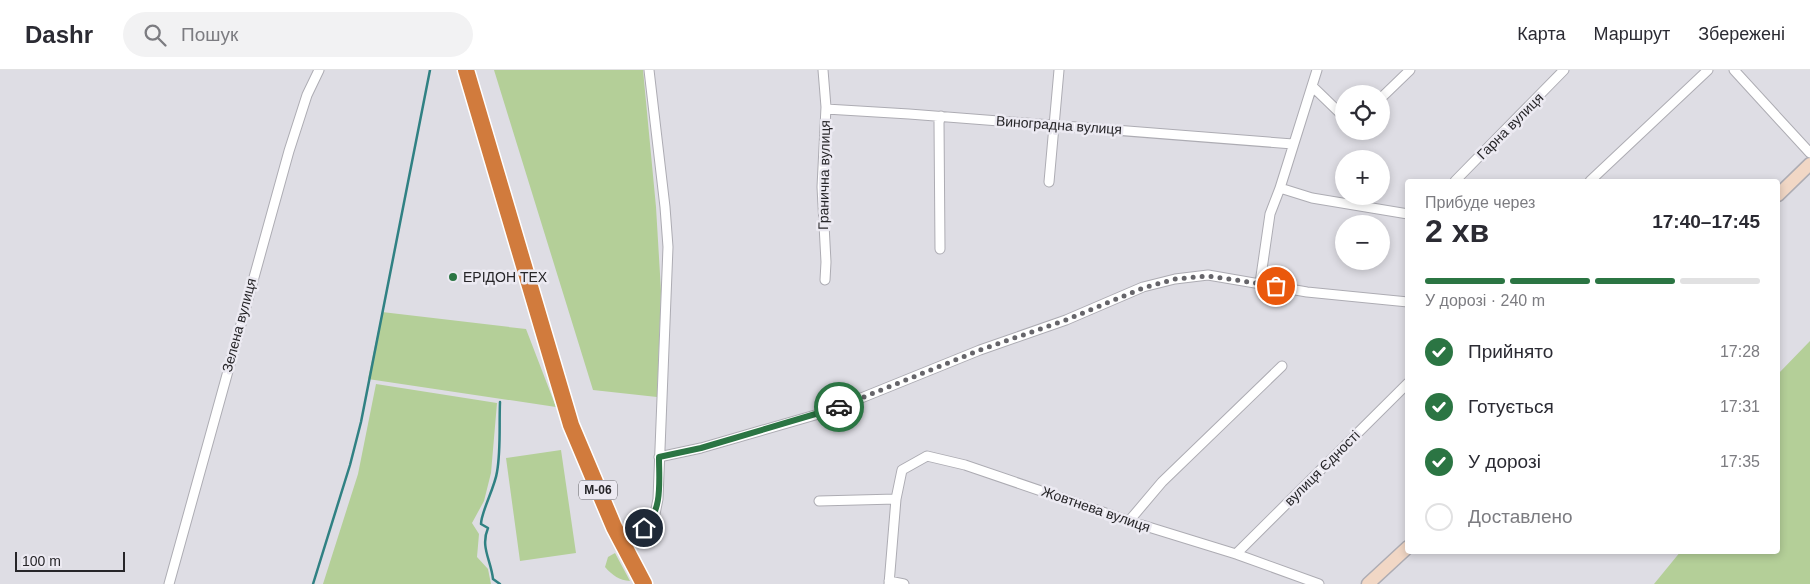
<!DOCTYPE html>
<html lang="uk">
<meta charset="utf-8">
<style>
:root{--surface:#fff;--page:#f2f2f3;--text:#2b2b33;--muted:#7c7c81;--line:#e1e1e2;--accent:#2b7543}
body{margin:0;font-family:Helvetica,sans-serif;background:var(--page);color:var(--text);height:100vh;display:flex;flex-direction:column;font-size:19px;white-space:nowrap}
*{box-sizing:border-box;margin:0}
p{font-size:16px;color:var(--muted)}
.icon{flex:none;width:28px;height:28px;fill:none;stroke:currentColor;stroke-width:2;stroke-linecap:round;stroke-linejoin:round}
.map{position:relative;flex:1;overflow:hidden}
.drawer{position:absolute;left:1405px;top:109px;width:375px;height:375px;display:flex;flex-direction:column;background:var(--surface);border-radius:5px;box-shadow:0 2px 8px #0003}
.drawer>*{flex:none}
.buttons{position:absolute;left:1335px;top:15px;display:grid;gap:10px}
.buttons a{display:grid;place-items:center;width:55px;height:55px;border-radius:50%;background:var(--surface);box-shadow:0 2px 8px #0003;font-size:25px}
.scale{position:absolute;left:15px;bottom:12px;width:110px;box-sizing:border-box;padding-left:5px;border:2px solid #262528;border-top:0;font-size:14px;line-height:18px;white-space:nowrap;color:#262528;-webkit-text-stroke:4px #eceaf2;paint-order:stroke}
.pin{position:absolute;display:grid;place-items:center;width:42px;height:42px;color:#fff;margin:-21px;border:2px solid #fff;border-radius:50%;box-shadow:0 1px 5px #0007}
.courier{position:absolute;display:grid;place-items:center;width:50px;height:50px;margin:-25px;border:4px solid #2b7543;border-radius:50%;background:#fff;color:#222;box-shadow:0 1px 6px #0007}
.summary em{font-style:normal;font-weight:700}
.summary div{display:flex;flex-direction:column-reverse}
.summary{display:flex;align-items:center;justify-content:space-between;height:85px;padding:0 20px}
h1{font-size:32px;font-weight:700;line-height:38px}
.bar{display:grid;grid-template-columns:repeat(4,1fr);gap:8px 5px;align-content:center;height:60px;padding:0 20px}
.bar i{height:6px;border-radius:4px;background:var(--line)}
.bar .current{background:var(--accent)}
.bar p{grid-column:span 4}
ol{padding:0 20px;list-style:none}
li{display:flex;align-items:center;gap:15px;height:55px}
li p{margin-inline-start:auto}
li .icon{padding:5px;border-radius:50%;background:var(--accent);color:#fff;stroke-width:4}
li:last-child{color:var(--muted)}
li i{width:28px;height:28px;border:2px solid var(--line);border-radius:50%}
header{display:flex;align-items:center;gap:30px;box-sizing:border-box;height:70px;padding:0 25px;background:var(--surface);border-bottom:1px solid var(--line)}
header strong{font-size:24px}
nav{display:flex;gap:28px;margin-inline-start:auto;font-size:18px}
.search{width:350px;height:45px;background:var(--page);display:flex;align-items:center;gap:12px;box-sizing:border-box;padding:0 18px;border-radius:28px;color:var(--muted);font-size:19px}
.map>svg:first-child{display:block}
.green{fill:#b4cf98}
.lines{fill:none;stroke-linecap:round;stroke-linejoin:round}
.stream{stroke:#308183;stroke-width:2.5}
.street-casing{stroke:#adacb3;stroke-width:11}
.secondary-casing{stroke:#adacb3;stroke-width:15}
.highway-casing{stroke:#fff;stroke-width:19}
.street{stroke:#fff;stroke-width:9}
.secondary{stroke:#f1d7c5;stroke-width:12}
.highway{stroke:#d17b3d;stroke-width:16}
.done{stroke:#66656a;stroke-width:5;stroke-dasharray:0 9}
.route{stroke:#2b7543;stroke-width:6}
.poi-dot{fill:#2b7543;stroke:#eceaf2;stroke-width:2}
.labels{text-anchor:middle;stroke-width:5;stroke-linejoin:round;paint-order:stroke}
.shield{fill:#eceaf2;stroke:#616065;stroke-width:1}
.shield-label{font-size:12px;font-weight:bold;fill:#262528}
.street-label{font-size:14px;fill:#262528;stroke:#eceaf2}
.poi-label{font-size:14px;fill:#262528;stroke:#eceaf2;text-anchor:start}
</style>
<header>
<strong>Dashr</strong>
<div class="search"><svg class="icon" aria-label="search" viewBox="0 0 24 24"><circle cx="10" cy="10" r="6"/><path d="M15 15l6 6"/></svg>Пошук</div>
<nav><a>Карта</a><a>Маршрут</a><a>Збережені</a></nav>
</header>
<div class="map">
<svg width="1810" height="514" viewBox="0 0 1810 514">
<rect width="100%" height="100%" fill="#dedde4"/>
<!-- green -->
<path class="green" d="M 494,0 L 643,0 L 656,137 L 661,221 L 657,327 L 593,320 Z
M 382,242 L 526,259 L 556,337 L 368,309 Z
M 1810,271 L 1810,514 L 1654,514 L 1681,481 L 1778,481 L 1778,304 Z
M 376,314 L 497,333 L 491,403 L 484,431 L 472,453 L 479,464 L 477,487 L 488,499 L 491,514 L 323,514 L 358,404 Z
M 561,380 L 576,483 L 520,491 L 506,388 Z
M 615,483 L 630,511 C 619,510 613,506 605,497 L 608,487 Z"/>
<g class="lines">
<!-- stream -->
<path class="stream" d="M 313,514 L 350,395 L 361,352 L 430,0
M 500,514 L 493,509 C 491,490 480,477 488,458 L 481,454 C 481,442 495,417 497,402 C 501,380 499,355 500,332"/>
<!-- street casing -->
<g class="street-casing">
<path id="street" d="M 823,0 L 826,37 L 822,117 L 826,192 L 825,210
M 1734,0 L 1810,83
M 1313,17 L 1344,47
M 1381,28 L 1410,0
M 826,39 L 909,44 L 1293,74
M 1455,111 L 1564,0
M 1590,111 L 1708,0
M 1049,112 L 1059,0
M 1280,118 L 1312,128 L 1408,144
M 940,179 L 939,52 L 941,46
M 1260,213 L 1270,144 L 1280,118 L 1317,0
M 659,387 L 701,378 L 829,341 L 980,280 L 1066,250 L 1143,217 L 1175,209 L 1208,205 L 1307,222 L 1408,232
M 819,431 L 896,429
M 1129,451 L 1162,412 L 1282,296
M 624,477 L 654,449 L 658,429 L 668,177 L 665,137 L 649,0
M 1236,484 L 1408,313
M 889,511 L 904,514
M 169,514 L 289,81 L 307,25 L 319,0
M 889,514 L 896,429 L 902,400 L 927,386 L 965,395 L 1129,451 L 1236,484 L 1319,514"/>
</g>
<!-- secondary casing -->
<g class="secondary-casing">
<path id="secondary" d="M 1778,125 L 1810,94
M 1368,514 L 1408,477"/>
</g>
<!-- highway casing -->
<g class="highway-casing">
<path id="highway" d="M 466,0 L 571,355 L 614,457 L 644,514"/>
</g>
<!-- street -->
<use href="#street" class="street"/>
<!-- secondary -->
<use href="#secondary" class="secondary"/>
<!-- highway -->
<use href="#highway" class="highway"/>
</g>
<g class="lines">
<!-- done -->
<path class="done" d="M 839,337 L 980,280 L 1066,250 L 1143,218 L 1175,209 L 1208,206 L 1276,216"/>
<!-- route -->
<path class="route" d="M 644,458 C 663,440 659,412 659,387 L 701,378 L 839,337"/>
</g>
<!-- markers -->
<circle class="poi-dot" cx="453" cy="207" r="5"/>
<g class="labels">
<!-- shield labels -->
<rect class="shield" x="579" y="410.5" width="38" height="19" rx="4"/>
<g class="shield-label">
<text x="598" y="424">М-06</text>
</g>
<!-- street labels -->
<g class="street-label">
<text transform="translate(1059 55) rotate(4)" y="5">Виноградна вулиця</text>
<text transform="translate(1510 56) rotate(-45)" y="5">Гарна вулиця</text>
<text transform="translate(824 105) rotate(-89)" y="5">Гранична вулиця</text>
<text transform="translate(239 255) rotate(-75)" y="5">Зелена вулиця</text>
<text transform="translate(1322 398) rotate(-45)" y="5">вулиця Єдності</text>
<text transform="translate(1096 439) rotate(19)" y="5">Жовтнева вулиця</text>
</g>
<!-- poi labels -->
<g class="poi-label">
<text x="463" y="212">ЕРІДОН ТЕХ</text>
</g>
</g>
</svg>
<div class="buttons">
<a><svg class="icon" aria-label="locate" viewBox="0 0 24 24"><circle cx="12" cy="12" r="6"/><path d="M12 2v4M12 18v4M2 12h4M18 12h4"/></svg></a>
<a>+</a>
<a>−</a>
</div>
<div class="scale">100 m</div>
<div class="pin" style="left:1276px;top:216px;background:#ea580c"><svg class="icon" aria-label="bag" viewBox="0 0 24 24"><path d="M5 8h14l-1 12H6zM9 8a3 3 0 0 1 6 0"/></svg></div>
<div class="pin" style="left:644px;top:458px;background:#1f2937"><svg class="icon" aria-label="home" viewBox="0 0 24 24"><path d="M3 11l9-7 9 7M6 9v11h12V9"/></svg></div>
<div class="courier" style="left:839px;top:337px"><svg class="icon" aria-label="car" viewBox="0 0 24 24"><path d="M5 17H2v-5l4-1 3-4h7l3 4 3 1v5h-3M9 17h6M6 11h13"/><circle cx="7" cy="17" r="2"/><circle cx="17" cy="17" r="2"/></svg></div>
<section class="drawer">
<div class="summary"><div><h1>2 хв</h1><p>Прибуде через</p></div><em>17:40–17:45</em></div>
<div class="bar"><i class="current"></i><i class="current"></i><i class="current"></i><i></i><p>У дорозі · 240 m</p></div>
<ol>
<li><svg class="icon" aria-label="check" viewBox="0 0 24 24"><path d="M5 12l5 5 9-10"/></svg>Прийнято<p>17:28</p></li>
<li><svg class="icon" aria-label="check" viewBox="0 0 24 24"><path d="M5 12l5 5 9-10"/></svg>Готується<p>17:31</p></li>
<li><svg class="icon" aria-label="check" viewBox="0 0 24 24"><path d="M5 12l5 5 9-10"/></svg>У дорозі<p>17:35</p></li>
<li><i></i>Доставлено</li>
</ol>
</section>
</div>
